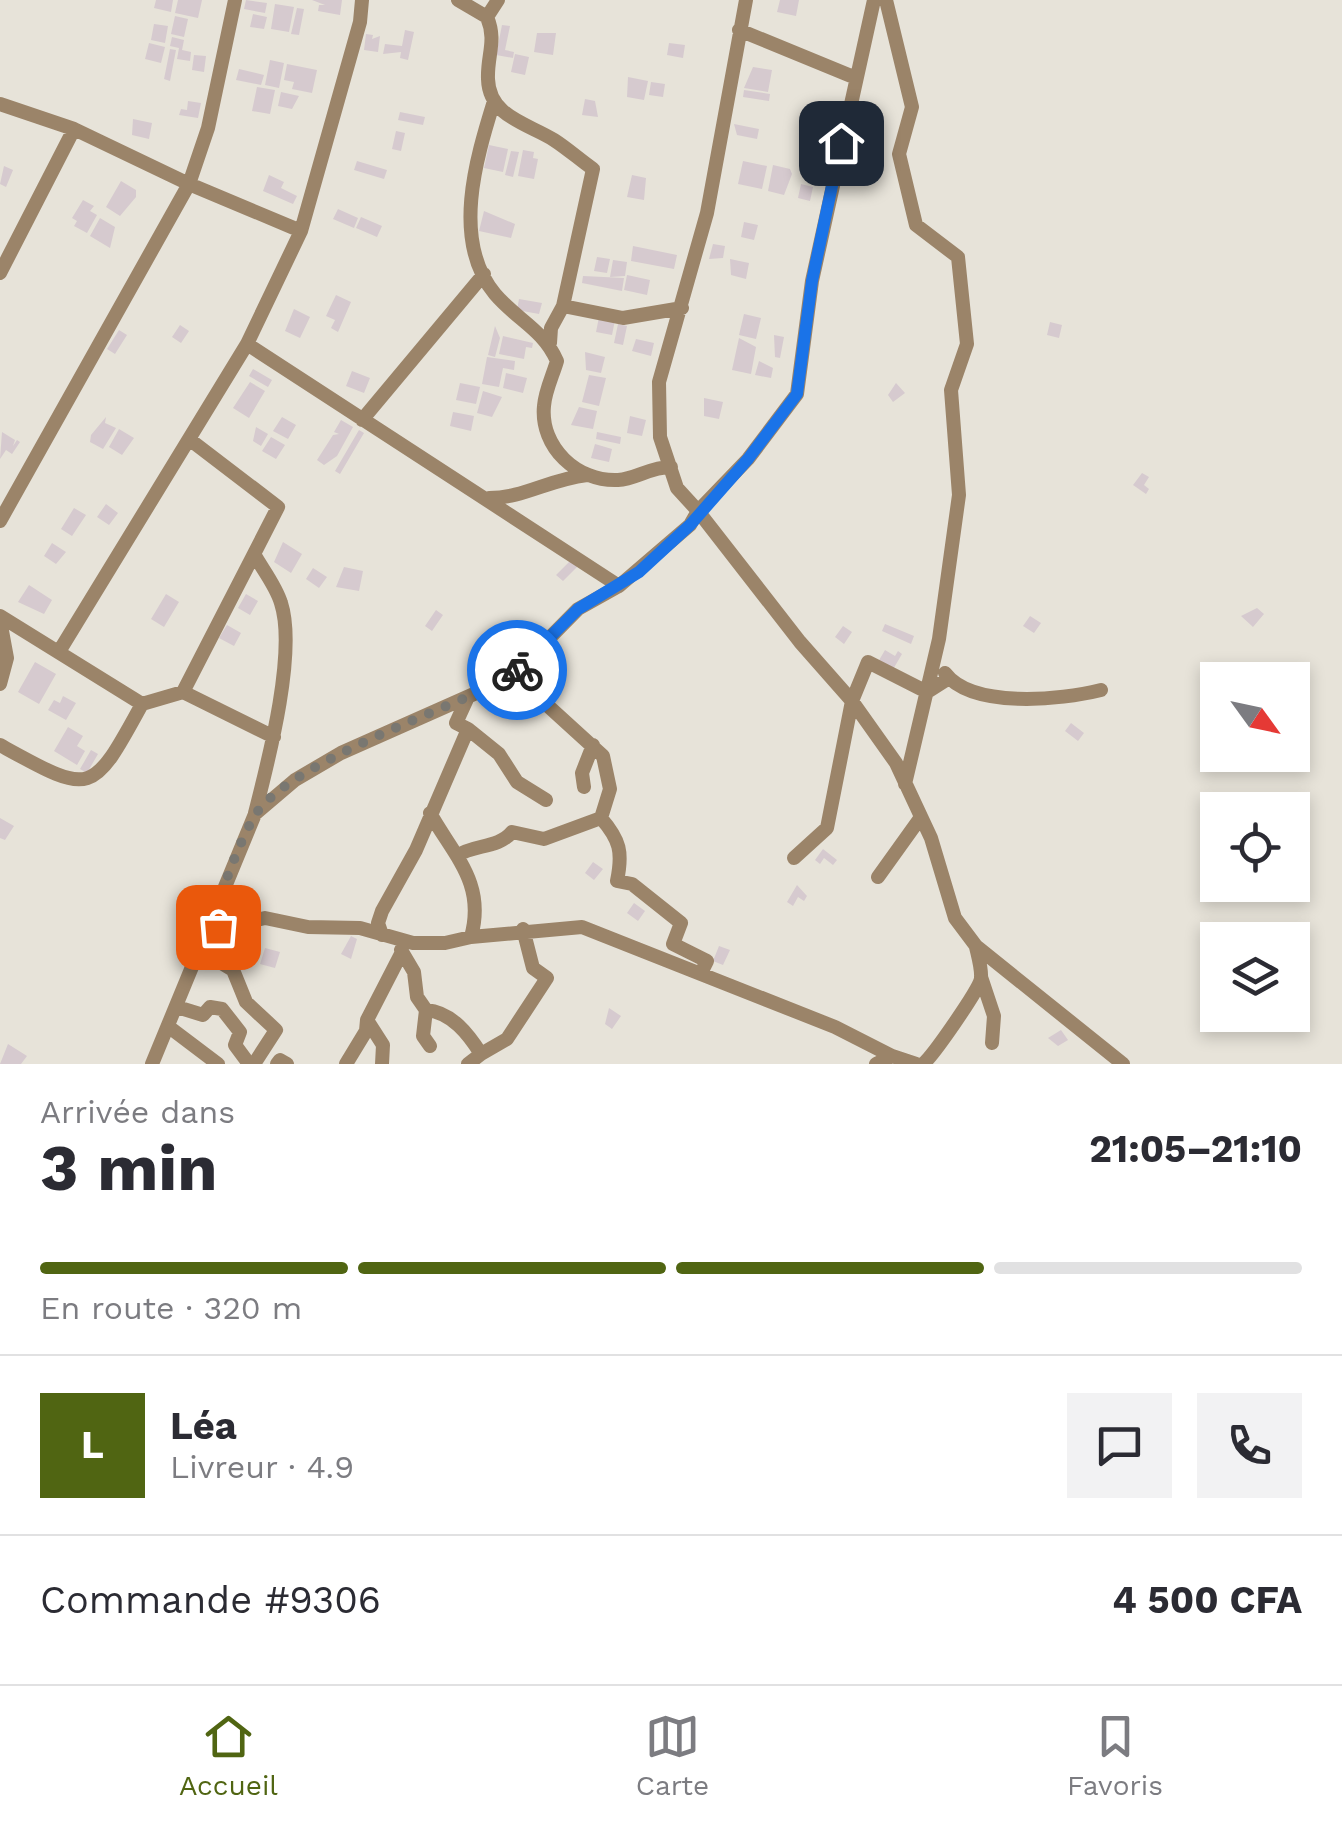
<!DOCTYPE html>
<html lang="fr">
<meta charset="utf-8">
<style>
:root{--surface:#fff;--page:#f2f2f3;--text:#2b2b33;--muted:#7c7c81;--line:#e1e1e2;--accent:#506512}
body{margin:0;font-family:"Work Sans",sans-serif;background:var(--page);color:var(--text);height:100vh;display:flex;flex-direction:column;font-size:38px;white-space:nowrap}
*{box-sizing:border-box;margin:0}
p{font-size:32px;color:var(--muted)}
.icon{flex:none;width:55px;height:55px;fill:none;stroke:currentColor;stroke-width:2;stroke-linecap:round;stroke-linejoin:round}
.map{position:relative;height:1064px;overflow:hidden}
.drawer{display:flex;flex-direction:column;background:var(--surface);flex:1}
.drawer>*{flex:none}
.needle{width:65px;rotate:123deg}
.controls{position:absolute;left:1200px;top:662px;display:grid;gap:20px}
.controls a{display:grid;place-items:center;width:110px;height:110px;border-radius:0px;background:var(--surface);box-shadow:0 5px 15px #0003;font-size:50px}
.pin{position:absolute;display:grid;place-items:center;width:85px;height:85px;color:#fff;margin:-42px;border-radius:20px;box-shadow:0 5px 15px #0006}
.courier{position:absolute;display:grid;place-items:center;width:100px;height:100px;margin:-50px;border:8px solid #1a73e8;border-radius:50%;background:#fff;color:#222;box-shadow:0 2px 12px #0007}
.head em{font-style:normal;font-weight:700}
.head div{display:flex;flex-direction:column-reverse}
.head{display:flex;align-items:center;justify-content:space-between;height:170px;padding:0 40px}
h1{font-size:65px;font-weight:700;line-height:75px}
.bar{display:grid;grid-template-columns:repeat(4,1fr);gap:15px 10px;align-content:center;height:120px;padding:0 40px}
.bar i{height:12px;border-radius:8px;background:var(--line)}
.bar .selected{background:var(--accent)}
.bar p{grid-column:span 4}
.line{display:flex;align-items:center;gap:25px;padding:0 40px;border-top:2px solid var(--line)}
.line div{flex:1}
.round{display:grid;place-items:center;flex:none;width:105px;height:105px;border-radius:0px;background:var(--page)}
.menu{display:flex;justify-content:space-around;align-items:center;height:140px;border-top:2px solid var(--line);background:var(--surface);font-size:28px;color:var(--muted)}
.menu a{display:grid;justify-items:center;gap:5px}
.menu .selected{color:var(--accent)}
.map>svg:first-child{display:block}
.building{fill:#d6cacf}
.lines{fill:none;stroke-linecap:round;stroke-linejoin:round}
.minor{stroke:#9b8469;stroke-width:14}
.done{stroke:#797771;stroke-width:10;stroke-dasharray:0 18}
.route{stroke:#1a73e8;stroke-width:12}
</style>
<div class="map">
<svg width="1342" height="1064" viewBox="0 0 1342 1064">
<rect width="100%" height="100%" fill="#e7e3d9"/>
<!-- building -->
<path class="building" d="M 156,0 L 173,0 L 171,12 L 154,8 Z
M 178,0 L 202,0 L 198,18 L 175,13 Z
M 246,0 L 267,3 L 265,13 L 244,9 Z
M 312,0 L 342,0 L 340,15 L 318,11 L 319,5 L 325,5 Z
M 780,0 L 799,0 L 796,16 L 777,12 Z
M 275,4 L 294,7 L 289,32 L 271,29 Z
M 297,8 L 304,9 L 299,35 L 291,34 Z
M 253,14 L 267,17 L 264,29 L 250,27 Z
M 175,16 L 188,19 L 184,37 L 171,34 Z
M 154,24 L 168,26 L 165,43 L 151,40 Z
M 502,25 L 510,26 L 505,50 L 514,52 L 513,58 L 496,55 Z
M 405,30 L 414,32 L 408,60 L 400,58 L 401,52 L 383,54 L 385,44 L 402,46 Z
M 537,33 L 556,33 L 553,55 L 534,52 Z
M 366,34 L 373,35 L 372,39 L 380,36 L 378,52 L 364,50 Z
M 172,37 L 184,40 L 182,50 L 191,52 L 190,61 L 177,59 L 179,48 L 170,46 Z
M 149,43 L 165,47 L 161,63 L 145,59 Z
M 669,43 L 685,45 L 683,58 L 667,55 Z
M 170,49 L 176,50 L 170,81 L 164,79 Z
M 515,54 L 529,57 L 525,75 L 511,72 Z
M 194,55 L 206,56 L 204,72 L 192,70 Z
M 270,60 L 284,63 L 279,88 L 265,85 Z
M 287,64 L 317,70 L 312,93 L 292,89 L 294,82 L 284,80 Z
M 753,67 L 772,70 L 768,92 L 744,88 Z
M 239,69 L 264,75 L 261,85 L 236,80 Z
M 628,77 L 648,81 L 644,100 L 627,97 Z
M 651,82 L 665,84 L 663,97 L 649,95 Z
M 257,87 L 275,90 L 270,114 L 252,111 Z
M 744,90 L 770,94 L 769,101 L 743,97 Z
M 281,92 L 299,96 L 292,109 L 278,106 Z
M 585,99 L 595,101 L 598,117 L 582,115 Z
M 188,101 L 201,103 L 198,118 L 179,115 L 181,109 L 187,110 Z
M 864,109 L 873,111 L 864,140 L 856,137 Z
M 400,112 L 425,117 L 423,125 L 398,120 Z
M 133,119 L 152,123 L 149,139 L 132,135 Z
M 734,124 L 759,129 L 757,139 L 737,135 Z
M 396,131 L 405,133 L 401,151 L 392,149 Z
M 489,145 L 508,149 L 503,172 L 484,168 Z
M 523,150 L 534,152 L 533,158 L 538,159 L 534,179 L 518,176 Z
M 511,151 L 519,152 L 513,177 L 505,175 Z
M 357,161 L 387,170 L 384,179 L 354,170 Z
M 743,161 L 767,166 L 762,189 L 738,184 Z
M 773,165 L 790,169 L 792,174 L 784,195 L 768,191 Z
M 4,166 L 13,170 L 6,187 L 0,184 Z
M 269,175 L 284,182 L 281,188 L 297,196 L 293,204 L 263,191 Z
M 632,175 L 646,178 L 644,200 L 627,197 Z
M 121,181 L 136,190 L 136,197 L 120,216 L 106,207 Z
M 801,184 L 813,187 L 810,201 L 798,198 Z
M 83,200 L 94,206 L 90,211 L 97,215 L 87,233 L 74,226 L 77,221 L 72,218 Z
M 338,209 L 358,218 L 354,228 L 333,219 Z
M 484,211 L 515,224 L 511,238 L 479,231 Z
M 361,217 L 382,226 L 377,237 L 356,228 Z
M 100,218 L 115,227 L 110,248 L 90,236 Z
M 744,222 L 758,225 L 754,240 L 741,237 Z
M 713,244 L 725,246 L 723,258 L 709,259 Z
M 633,246 L 677,255 L 674,269 L 631,261 Z
M 597,257 L 610,259 L 607,273 L 594,271 Z
M 730,259 L 749,263 L 746,279 L 731,275 Z
M 613,260 L 627,262 L 625,276 L 610,277 Z
M 627,275 L 650,280 L 647,295 L 624,290 Z
M 583,276 L 624,278 L 622,291 L 582,283 Z
M 336,295 L 351,302 L 338,332 L 331,328 L 335,320 L 326,316 Z
M 519,299 L 542,303 L 539,314 L 517,310 Z
M 294,309 L 310,317 L 300,338 L 285,331 Z
M 744,314 L 761,318 L 756,339 L 739,335 Z
M 599,317 L 615,320 L 612,335 L 596,332 Z
M 1050,322 L 1062,325 L 1059,338 L 1047,335 Z
M 618,324 L 627,326 L 623,345 L 614,343 Z
M 180,325 L 189,331 L 181,343 L 172,337 Z
M 495,326 L 500,338 L 495,357 L 488,355 Z
M 119,330 L 127,335 L 115,354 L 107,349 Z
M 774,335 L 784,337 L 780,358 L 775,357 Z
M 503,336 L 533,343 L 532,348 L 526,347 L 524,359 L 499,354 Z
M 739,338 L 756,347 L 751,374 L 732,370 Z
M 636,339 L 654,343 L 651,356 L 632,351 Z
M 585,352 L 605,357 L 601,373 L 586,370 Z
M 487,357 L 515,361 L 514,370 L 503,368 L 499,387 L 482,384 Z
M 759,361 L 773,368 L 771,378 L 755,375 Z
M 253,369 L 272,380 L 268,387 L 249,376 Z
M 352,371 L 370,378 L 364,393 L 346,386 Z
M 506,373 L 527,378 L 523,393 L 503,388 Z
M 589,375 L 606,378 L 599,406 L 582,402 Z
M 250,382 L 265,391 L 249,418 L 233,408 Z
M 460,383 L 480,387 L 476,404 L 456,400 Z
M 896,383 L 905,393 L 893,402 L 888,395 Z
M 483,391 L 502,397 L 492,417 L 477,413 Z
M 704,398 L 723,402 L 719,419 L 704,416 Z
M 579,407 L 597,411 L 593,429 L 571,425 Z
M 453,412 L 474,416 L 471,431 L 450,426 Z
M 630,416 L 646,420 L 642,436 L 627,433 Z
M 106,417 L 105,423 L 116,428 L 103,449 L 90,442 L 91,435 Z
M 282,417 L 296,425 L 288,439 L 273,431 Z
M 341,420 L 353,427 L 337,456 L 324,465 L 317,460 L 333,435 L 339,434 L 334,432 Z
M 256,427 L 268,434 L 261,446 L 253,441 Z
M 119,429 L 134,438 L 122,455 L 109,447 Z
M 359,430 L 364,433 L 340,474 L 335,471 Z
M 2,432 L 15,440 L 13,446 L 17,440 L 20,442 L 12,454 L 6,450 L 0,459 Z
M 597,432 L 621,437 L 620,444 L 596,439 Z
M 271,437 L 285,445 L 276,459 L 262,451 Z
M 595,444 L 612,449 L 609,462 L 591,458 Z
M 1142,473 L 1149,477 L 1144,485 L 1149,489 L 1146,494 L 1133,485 Z
M 106,504 L 118,513 L 109,525 L 97,517 Z
M 74,508 L 86,515 L 72,536 L 61,529 Z
M 283,542 L 302,554 L 291,573 L 274,562 Z
M 52,543 L 66,552 L 56,564 L 44,556 Z
M 571,560 L 578,566 L 563,581 L 556,575 Z
M 344,567 L 363,571 L 359,591 L 336,587 Z
M 313,568 L 327,577 L 319,588 L 306,579 Z
M 29,585 L 52,600 L 44,614 L 18,602 Z
M 166,594 L 179,602 L 164,627 L 151,619 Z
M 246,594 L 258,601 L 250,615 L 238,608 Z
M 1257,608 L 1264,614 L 1253,627 L 1241,616 Z
M 436,610 L 443,615 L 432,631 L 425,626 Z
M 1030,616 L 1041,623 L 1034,633 L 1023,626 Z
M 885,624 L 914,636 L 911,644 L 882,631 Z
M 227,625 L 241,633 L 234,646 L 219,638 Z
M 843,626 L 852,632 L 844,644 L 835,637 Z
M 885,650 L 895,656 L 898,651 L 902,654 L 892,671 L 878,662 Z
M 35,662 L 56,674 L 39,704 L 18,692 Z
M 63,696 L 76,703 L 66,720 L 48,710 L 54,700 L 60,703 Z
M 1071,723 L 1084,733 L 1078,741 L 1065,731 Z
M 68,727 L 83,736 L 77,746 L 85,751 L 77,765 L 54,751 Z
M 91,750 L 98,754 L 87,773 L 80,769 Z
M 0,818 L 14,826 L 5,840 L 0,838 Z
M 823,849 L 837,860 L 833,865 L 824,858 L 820,864 L 815,860 Z
M 593,862 L 603,869 L 594,880 L 585,873 Z
M 797,885 L 807,896 L 804,901 L 798,897 L 793,906 L 787,902 Z
M 634,903 L 645,911 L 638,921 L 627,913 Z
M 351,936 L 357,939 L 351,959 L 341,954 Z
M 719,946 L 730,950 L 723,965 L 713,961 Z
M 265,948 L 280,952 L 275,968 L 260,964 Z
M 609,1008 L 621,1016 L 612,1029 L 605,1024 Z
M 1061,1030 L 1068,1040 L 1058,1046 L 1048,1038 Z
M 8,1044 L 27,1056 L 21,1064 L 0,1064 Z"/>
<g class="lines">
<!-- minor -->
<path class="minor" d="M 235,0 L 208,128 L 189,184 L 301,231
M 458,0 L 487,17 L 498,0
M 874,0 L 812,281 L 797,394 L 748,459 L 698,511 L 800,642 L 852,701 L 896,763 L 931,838 L 955,918 L 976,946 L 1123,1064
M 886,0 L 912,107 L 899,154 L 916,225 L 958,257 L 967,344 L 951,390 L 959,495 L 939,639 L 905,784
M 487,17 C 497,41 487,55 488,79 C 489,117 529,124 554,140 C 568,149 580,160 593,169 L 563,306
M 739,30 L 856,78
M 494,101 C 476,159 451,241 495,294 C 517,320 543,329 557,361 C 553,375 545,391 544,406 C 540,447 577,482 618,480 C 636,479 650,467 671,467
M 0,104 L 74,129 L 189,184 L 0,521
M 0,273 L 74,129
M 550,343 L 551,328 L 563,306 L 623,318 L 682,308
M 247,344 L 619,586 L 690,525 L 698,511 L 677,488 L 660,437 L 659,382 L 707,213 L 746,0
M 362,420 L 484,274
M 189,439 L 278,507 L 254,554 C 263,570 276,586 281,603 C 297,652 268,762 255,813
M 489,498 C 524,498 547,480 587,475
M 254,554 L 183,692 L 274,737
M 0,616 L 142,704
M 0,620 L 7,658 L 0,684
M 60,650 L 247,344 L 301,231 L 360,22 L 362,0
M 945,673 C 972,709 1061,700 1101,690
M 468,729 L 499,754 L 517,782 L 546,800
M 0,745 C 91,795 91,798 142,704 L 183,692
M 584,787 L 582,773 L 593,745
M 430,813 C 454,856 486,883 471,937
M 601,818 C 620,840 623,852 617,881 L 632,884 L 681,923 L 673,944 L 707,961 L 701,973
M 457,856 C 473,844 498,849 512,832 L 544,839 L 601,818 L 610,789 L 603,756 L 547,705 L 519,667
M 794,858 L 827,828 L 852,701 L 868,662 L 927,692 L 949,678
M 878,877 L 921,817
M 207,932 L 265,918 L 308,927 L 360,928 L 413,943 L 445,943 L 471,937 L 582,927 L 835,1027 L 892,1056
M 382,935 L 378,923 L 382,911 L 416,850 L 468,729 L 456,723 L 467,699
M 200,950 L 233,970 L 246,1002 L 276,1030 L 254,1064
M 401,950 L 414,972 L 417,997 L 426,1010 L 423,1036 L 430,1046
M 981,977 L 994,1016 L 992,1043
M 177,1007 L 203,1015 L 210,1007 L 222,1009 L 240,1032 L 235,1045 L 249,1064
M 426,1010 C 452,1012 469,1035 481,1054 L 507,1039 L 547,978 L 533,968 L 523,929
M 169,1027 L 218,1064
M 152,1064 L 255,814 L 295,780 L 341,753 L 510,678 L 578,609 L 619,586
M 277,1064 L 280,1060 L 287,1064
M 346,1064 L 366,1031 L 367,1020
M 382,1064 L 383,1045 L 367,1020 L 402,952
M 468,1064 L 481,1054
M 876,1064 L 892,1056 L 916,1064
M 923,1064 C 933,1056 978,991 981,979 C 982,969 978,956 976,947"/>
</g>
<g class="lines">
<!-- done -->
<path class="done" d="M 218,927 L 207,932 C 222,895 234,852 254,817 C 283,765 452,707 510,678 L 517,670"/>
<!-- route -->
<path class="route" d="M 517,670 L 578,609 L 639,572 L 690,525 L 748,459 L 797,394 L 812,281 L 841,143"/>
</g>
</svg>
<div class="controls">
<a><svg class="needle" viewBox="-14 -14 28 28"><path d="M0-13l5 13h-10z" fill="#e53935"/><path d="M0 13l5-13h-10z" fill="#7c7c81"/></svg></a>
<a><svg class="icon" aria-label="locate" viewBox="0 0 24 24"><circle cx="12" cy="12" r="6"/><path d="M12 2v4M12 18v4M2 12h4M18 12h4"/></svg></a>
<a><svg class="icon" aria-label="layers" viewBox="0 0 24 24"><path d="M12 4l9 5-9 5-9-5zM3 14l9 5 9-5"/></svg></a>
</div>
<div class="pin" style="left:218px;top:927px;background:#ea580c"><svg class="icon" aria-label="bag" viewBox="0 0 24 24"><path d="M5 8h14l-1 12H6zM9 8a3 3 0 0 1 6 0"/></svg></div>
<div class="pin" style="left:841px;top:143px;background:#1f2937"><svg class="icon" aria-label="home" viewBox="0 0 24 24"><path d="M3 11l9-7 9 7M6 9v11h12V9"/></svg></div>
<div class="courier" style="left:517px;top:670px"><svg class="icon" aria-label="bike" viewBox="0 0 24 24"><circle cx="6" cy="16" r="4"/><circle cx="18" cy="16" r="4"/><path d="M6 16l4-8h5l3 8M10 8l3 8H6M13 5h3"/></svg></div>
</div>
<section class="drawer">
<div class="head"><div><h1>3 min</h1><p>Arrivée dans</p></div><em>21:05–21:10</em></div>
<div class="bar"><i class="selected"></i><i class="selected"></i><i class="selected"></i><i></i><p>En route · 320 m</p></div>
<div class="line" style="height:180px"><b class="round" style="background:var(--accent);color:#fff">L</b><div><b>Léa</b><p>Livreur · 4.9</p></div><a class="round"><svg class="icon" aria-label="chat" viewBox="0 0 24 24"><path d="M4 5h16v11H9l-5 4z"/></svg></a><a class="round"><svg class="icon" aria-label="phone" viewBox="0 0 24 24"><path d="M5 4h4l2 5-3 2q2 4 5 5l2-3 5 2v4C11 20 4 13 5 4z"/></svg></a></div>
<div class="line" style="height:130px"><div>Commande #9306</div><b>4 500 CFA</b></div>
</section>
<nav class="menu">
<a class="selected"><svg class="icon" aria-label="home" viewBox="0 0 24 24"><path d="M3 11l9-7 9 7M6 9v11h12V9"/></svg>Accueil</a>
<a><svg class="icon" aria-label="map" viewBox="0 0 24 24"><path d="M3 6l6-2 6 2 6-2v14l-6 2-6-2-6 2zM9 4v14M15 6v14"/></svg>Carte</a>
<a><svg class="icon" aria-label="saved" viewBox="0 0 24 24"><path d="M7 4h10v16l-5-4-5 4z"/></svg>Favoris</a>
</nav>
